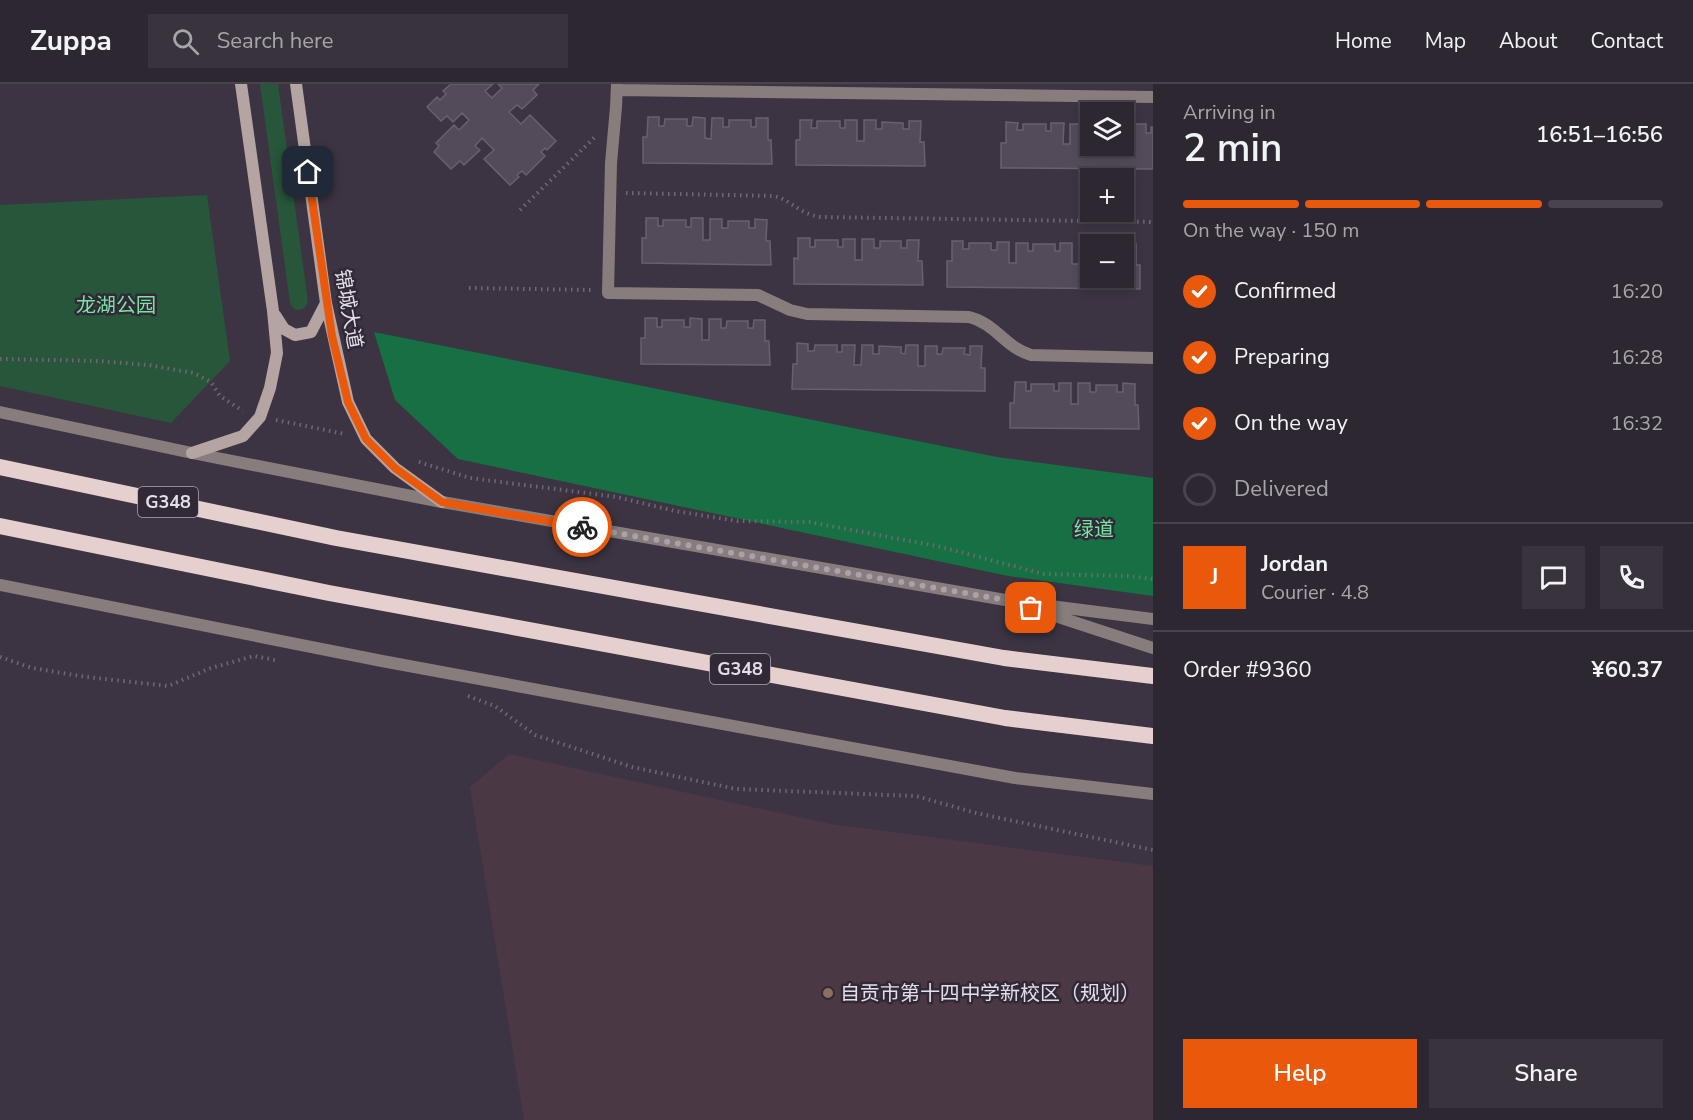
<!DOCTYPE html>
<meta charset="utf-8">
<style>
:root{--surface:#2d2732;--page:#39333e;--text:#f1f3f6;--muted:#a7a5ac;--line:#48444d;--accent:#ea580c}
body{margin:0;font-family:"Nunito Sans","Noto Sans SC",sans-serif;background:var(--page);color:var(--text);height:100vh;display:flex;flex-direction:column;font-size:22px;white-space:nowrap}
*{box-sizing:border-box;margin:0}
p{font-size:20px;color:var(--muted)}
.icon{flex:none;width:33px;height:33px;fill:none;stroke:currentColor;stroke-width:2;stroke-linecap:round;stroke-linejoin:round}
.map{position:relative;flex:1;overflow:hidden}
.panel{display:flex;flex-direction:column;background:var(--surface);width:540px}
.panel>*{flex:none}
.fabs{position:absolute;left:1080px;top:18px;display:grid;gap:12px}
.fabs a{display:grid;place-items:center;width:54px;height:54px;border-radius:0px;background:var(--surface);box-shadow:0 3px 9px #0003,0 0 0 2px var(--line);font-size:30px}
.pin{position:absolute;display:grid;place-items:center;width:51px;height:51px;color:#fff;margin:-26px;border-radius:12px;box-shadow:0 3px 9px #0006}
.courier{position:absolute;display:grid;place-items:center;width:60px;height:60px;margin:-30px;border:4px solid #ea580c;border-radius:50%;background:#fff;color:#222;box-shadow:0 2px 8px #0007}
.overview em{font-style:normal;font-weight:600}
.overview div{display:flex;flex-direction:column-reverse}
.overview{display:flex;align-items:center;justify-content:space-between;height:102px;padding:0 30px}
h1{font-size:39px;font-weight:600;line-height:45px}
.bar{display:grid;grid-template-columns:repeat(4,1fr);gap:9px 6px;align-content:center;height:72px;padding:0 30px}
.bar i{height:8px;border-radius:4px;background:var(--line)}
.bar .active{background:var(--accent)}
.bar p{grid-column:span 4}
.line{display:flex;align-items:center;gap:15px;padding:0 30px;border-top:2px solid var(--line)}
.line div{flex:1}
.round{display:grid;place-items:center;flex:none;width:63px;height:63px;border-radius:0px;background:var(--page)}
ol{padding:0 30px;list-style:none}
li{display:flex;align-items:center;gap:18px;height:66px}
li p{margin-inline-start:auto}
li .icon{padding:6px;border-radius:50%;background:var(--accent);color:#fff;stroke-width:4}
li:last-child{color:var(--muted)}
li i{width:33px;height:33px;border:3px solid var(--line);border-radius:50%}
.cta{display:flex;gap:12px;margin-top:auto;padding:12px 30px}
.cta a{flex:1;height:69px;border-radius:0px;background:var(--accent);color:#fff;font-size:24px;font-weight:600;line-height:69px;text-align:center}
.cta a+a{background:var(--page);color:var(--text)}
header{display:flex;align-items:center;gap:36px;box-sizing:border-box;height:84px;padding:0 30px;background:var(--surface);border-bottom:2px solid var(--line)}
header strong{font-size:28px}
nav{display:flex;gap:33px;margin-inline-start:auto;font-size:21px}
.search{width:420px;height:54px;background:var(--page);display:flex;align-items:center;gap:15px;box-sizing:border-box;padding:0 21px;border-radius:0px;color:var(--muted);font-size:22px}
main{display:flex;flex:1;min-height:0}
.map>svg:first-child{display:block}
.education{fill:#4a3945}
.green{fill:#27563a}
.forest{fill:#177044}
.building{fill:#544b5a;stroke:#69606f;stroke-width:1.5}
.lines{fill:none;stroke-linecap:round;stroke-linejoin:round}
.path{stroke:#706975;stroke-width:4;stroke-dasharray:1.5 4.5;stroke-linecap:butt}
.service{stroke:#877d7c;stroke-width:12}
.tertiary{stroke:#877d7c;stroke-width:12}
.secondary{stroke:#b4a5a2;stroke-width:12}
.trunk{stroke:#e6d0ce;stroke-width:16}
.done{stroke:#a9a2ad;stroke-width:6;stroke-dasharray:0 10.8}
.route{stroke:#ea580c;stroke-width:8}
.education-dot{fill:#8d6e63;stroke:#322937;stroke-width:2}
.labels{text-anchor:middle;stroke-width:5;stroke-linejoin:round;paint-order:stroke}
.shield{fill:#322937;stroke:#aea8b2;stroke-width:1.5}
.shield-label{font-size:18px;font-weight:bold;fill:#e3dee7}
.park-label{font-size:20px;fill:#76e4a3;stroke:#322937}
.street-label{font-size:20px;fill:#e3dee7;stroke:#322937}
.poi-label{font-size:20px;fill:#e3dee7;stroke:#322937;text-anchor:start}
</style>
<header>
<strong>Zuppa</strong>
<div class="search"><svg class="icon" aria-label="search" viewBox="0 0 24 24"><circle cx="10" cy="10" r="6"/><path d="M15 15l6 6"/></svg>Search here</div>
<nav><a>Home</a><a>Map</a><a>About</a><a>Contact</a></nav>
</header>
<main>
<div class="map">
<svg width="1153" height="1036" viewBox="0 0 1153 1036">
<rect width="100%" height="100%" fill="#3c3442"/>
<!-- education -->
<path class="education" d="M 509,670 L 831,740 L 1153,782 L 1153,1036 L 524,1036 L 470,703 Z"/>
<!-- green -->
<path class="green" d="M 260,0 L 278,0 L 308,217 C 305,228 295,229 290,219 Z
M 207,111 L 230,277 L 171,339 L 0,302 L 0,121 Z"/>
<!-- forest -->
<path class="forest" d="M 374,248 L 997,373 L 1153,394 L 1153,512 L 1008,492 L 458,375 L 395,316 Z"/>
<!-- building -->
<path class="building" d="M 451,0 L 493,0 L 485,7 L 492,14 L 502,4 L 498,0 L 539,0 L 533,6 L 537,11 L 522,25 L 517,21 L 509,28 L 521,40 L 530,31 L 556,57 L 547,66 L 545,64 L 541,68 L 545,72 L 526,91 L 522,87 L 517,91 L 519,93 L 510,101 L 484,75 L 494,66 L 482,54 L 475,62 L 480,66 L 464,81 L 460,77 L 451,85 L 434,68 L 439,62 L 436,59 L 454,41 L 459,46 L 469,36 L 462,29 L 453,38 L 447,32 L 441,37 L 427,23 L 437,13 L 440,16 L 446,10 L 443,7 Z
M 648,33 L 659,33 L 659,42 L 664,42 L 665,35 L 687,35 L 687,42 L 692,42 L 693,33 L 705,34 L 705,54 L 711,55 L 712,34 L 723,34 L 723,43 L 729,43 L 729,36 L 751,36 L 751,43 L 756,43 L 756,34 L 768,34 L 768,56 L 771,56 L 772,80 L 643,79 L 643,53 L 647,53 Z
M 800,36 L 812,36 L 811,44 L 817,44 L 817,37 L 840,37 L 840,44 L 845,44 L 845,36 L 857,36 L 857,57 L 864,57 L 864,36 L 876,36 L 876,45 L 882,45 L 882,38 L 903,39 L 903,45 L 909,45 L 909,37 L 921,37 L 920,58 L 924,58 L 925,82 L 796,81 L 796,56 L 800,56 Z
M 1006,38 L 1018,39 L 1017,46 L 1023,46 L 1023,40 L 1046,40 L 1046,47 L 1051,47 L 1051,39 L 1064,39 L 1063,60 L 1070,60 L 1070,40 L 1082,40 L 1082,48 L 1087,48 L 1088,41 L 1090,41 L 1090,62 L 1124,62 L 1124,40 L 1127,40 L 1127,61 L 1134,61 L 1134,40 L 1146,40 L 1146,49 L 1151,49 L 1151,43 L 1153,43 L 1153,85 L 1001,84 L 1001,59 L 1006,59 Z
M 646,134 L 658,134 L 658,142 L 663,142 L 663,136 L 686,136 L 686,143 L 691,143 L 691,134 L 703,134 L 703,156 L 710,156 L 710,135 L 722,135 L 722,144 L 728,144 L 728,137 L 749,137 L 749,144 L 755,144 L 755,135 L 767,136 L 766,157 L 770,157 L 771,181 L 642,179 L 642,154 L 646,154 Z
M 798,154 L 810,154 L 810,163 L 815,163 L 815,156 L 838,156 L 838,163 L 843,163 L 843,155 L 855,155 L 855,176 L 862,176 L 862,155 L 874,155 L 874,164 L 880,164 L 880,157 L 901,157 L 901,164 L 907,164 L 907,156 L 919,156 L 918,177 L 922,177 L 923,201 L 794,200 L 794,174 L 798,175 Z
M 952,157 L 963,157 L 963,165 L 969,165 L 969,159 L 991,159 L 991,166 L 997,166 L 997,158 L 1009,158 L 1009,179 L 1016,179 L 1016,159 L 1028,159 L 1028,167 L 1033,167 L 1033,160 L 1055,160 L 1055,167 L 1060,167 L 1060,159 L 1072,159 L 1072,180 L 1080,180 L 1080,159 L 1092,159 L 1090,194 L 1124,194 L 1124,159 L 1136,160 L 1136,181 L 1140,181 L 1140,205 L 947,203 L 947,177 L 952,177 Z
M 645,234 L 657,234 L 657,243 L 662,243 L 662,236 L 684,236 L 684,243 L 690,243 L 690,234 L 702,235 L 702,256 L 709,256 L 709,235 L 721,235 L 721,244 L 726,244 L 727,237 L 748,237 L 748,244 L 753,244 L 754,236 L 765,236 L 765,257 L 769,257 L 770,281 L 641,280 L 641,254 L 645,254 Z
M 797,259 L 808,260 L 808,267 L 814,267 L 815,261 L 837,261 L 837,268 L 842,268 L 842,261 L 855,261 L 854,281 L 861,281 L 862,261 L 873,261 L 873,270 L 879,270 L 879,262 L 901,263 L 901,269 L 905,270 L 906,261 L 918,261 L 918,282 L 925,282 L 925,262 L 937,262 L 937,270 L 942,270 L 943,264 L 965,264 L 964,270 L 970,271 L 970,262 L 982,262 L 981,284 L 985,284 L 985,307 L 792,305 L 793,280 L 797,280 Z
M 1015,298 L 1026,298 L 1026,307 L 1031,307 L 1031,300 L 1054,300 L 1054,307 L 1059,307 L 1059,299 L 1071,299 L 1071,320 L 1078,320 L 1078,299 L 1090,299 L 1090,308 L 1096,308 L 1096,301 L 1117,301 L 1117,308 L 1123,308 L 1123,299 L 1135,300 L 1135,321 L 1138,321 L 1139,345 L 1010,344 L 1010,319 L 1014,319 Z"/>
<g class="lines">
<!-- path -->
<path class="path" d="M 626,109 L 774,112 C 793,117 799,130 821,133 L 1153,138
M 520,126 L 596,52
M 469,204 L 591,206
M 0,275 L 100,277 L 148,281 L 194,289 L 211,298 L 220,312 L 243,327
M 276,336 L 345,350
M 419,378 L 470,394 L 617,413 L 675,427 L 737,437 L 809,438 L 937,462 L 1044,490 L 1127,492 L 1153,495
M 0,573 L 32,584 L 87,593 L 168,602 L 211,584 L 254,572 L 275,576
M 468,612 L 495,622 L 535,651 L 632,683 L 736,705 L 916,712 L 976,729 L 1153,766"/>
<!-- service -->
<path class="service" d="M 617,0 L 616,23 L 611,79 L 608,209 L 758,211 L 790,226 L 807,230 L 969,233 C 995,239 1006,264 1031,271 L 1153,274
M 617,6 L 1153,13"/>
<!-- tertiary -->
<path class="tertiary" d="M 0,328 L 192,369 L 442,418 L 1011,517 L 1153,535
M 0,501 L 382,577 L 1015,694 L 1153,710
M 1037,526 L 1153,564"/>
<!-- secondary -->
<path class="secondary" d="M 296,0 L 326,219 L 348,318 L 366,355 L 395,384 L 442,418
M 275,231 L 284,245 L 295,251 L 311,248 L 326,219
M 192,369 L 243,352 L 260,333 L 270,304 L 277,269 L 273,227 L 241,0"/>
<!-- trunk -->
<path class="trunk" d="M 0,383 L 336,454 L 1004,574 L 1153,592
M 0,442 L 329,509 L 1005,634 L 1153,652"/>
</g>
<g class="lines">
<!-- done -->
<path class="done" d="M 582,443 L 1011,517 L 1031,524"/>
<!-- route -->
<path class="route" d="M 308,88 L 332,252 L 348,318 L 366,355 L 395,384 L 442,418 L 582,443"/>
</g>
<!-- markers -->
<circle class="education-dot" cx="828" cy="909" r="6"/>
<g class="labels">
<!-- shield labels -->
<g class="shield">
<rect x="138" y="403" width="60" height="30" rx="4.5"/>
<rect x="710" y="570" width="60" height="30" rx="4.5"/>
</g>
<g class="shield-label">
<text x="168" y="424">G348</text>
<text x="740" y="591">G348</text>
</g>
<!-- park labels -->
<g class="park-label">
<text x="116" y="228">龙湖公园</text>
<text x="1094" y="452">绿道</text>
</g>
<!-- street labels -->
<g class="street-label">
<text transform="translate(349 225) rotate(80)" y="7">锦城大道</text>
</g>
<!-- poi labels -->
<g class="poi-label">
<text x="840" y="916">自贡市第十四中学新校区（规划）</text>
</g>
</g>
</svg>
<div class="fabs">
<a><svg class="icon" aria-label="layers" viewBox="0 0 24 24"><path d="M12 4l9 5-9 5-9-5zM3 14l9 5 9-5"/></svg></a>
<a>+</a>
<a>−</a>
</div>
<div class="pin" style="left:1031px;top:524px;background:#ea580c"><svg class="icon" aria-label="bag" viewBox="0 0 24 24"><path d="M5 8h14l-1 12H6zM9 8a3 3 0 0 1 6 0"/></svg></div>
<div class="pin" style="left:308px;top:88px;background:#1f2937"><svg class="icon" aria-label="home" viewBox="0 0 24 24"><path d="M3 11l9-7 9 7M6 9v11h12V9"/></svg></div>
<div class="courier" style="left:582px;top:443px"><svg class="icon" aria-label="bike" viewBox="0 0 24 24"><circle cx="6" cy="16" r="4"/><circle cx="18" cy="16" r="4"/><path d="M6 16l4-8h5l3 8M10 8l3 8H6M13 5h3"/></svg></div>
</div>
<section class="panel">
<div class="overview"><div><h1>2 min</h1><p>Arriving in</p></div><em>16:51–16:56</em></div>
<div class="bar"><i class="active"></i><i class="active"></i><i class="active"></i><i></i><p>On the way · 150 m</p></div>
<ol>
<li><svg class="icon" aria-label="check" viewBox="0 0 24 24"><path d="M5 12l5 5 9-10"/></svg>Confirmed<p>16:20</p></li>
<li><svg class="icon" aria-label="check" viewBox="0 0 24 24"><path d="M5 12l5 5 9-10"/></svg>Preparing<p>16:28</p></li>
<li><svg class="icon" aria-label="check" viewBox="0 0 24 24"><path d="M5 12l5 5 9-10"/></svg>On the way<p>16:32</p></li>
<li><i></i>Delivered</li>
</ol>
<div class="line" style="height:108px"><b class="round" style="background:var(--accent);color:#fff">J</b><div><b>Jordan</b><p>Courier · 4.8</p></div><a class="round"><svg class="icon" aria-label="chat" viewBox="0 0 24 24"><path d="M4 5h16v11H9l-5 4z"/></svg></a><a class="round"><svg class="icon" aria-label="phone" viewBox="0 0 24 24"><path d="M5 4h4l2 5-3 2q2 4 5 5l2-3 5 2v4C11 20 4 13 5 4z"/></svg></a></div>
<div class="line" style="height:78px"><div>Order #9360</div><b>¥60.37</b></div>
<div class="cta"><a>Help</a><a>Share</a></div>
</section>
</main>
